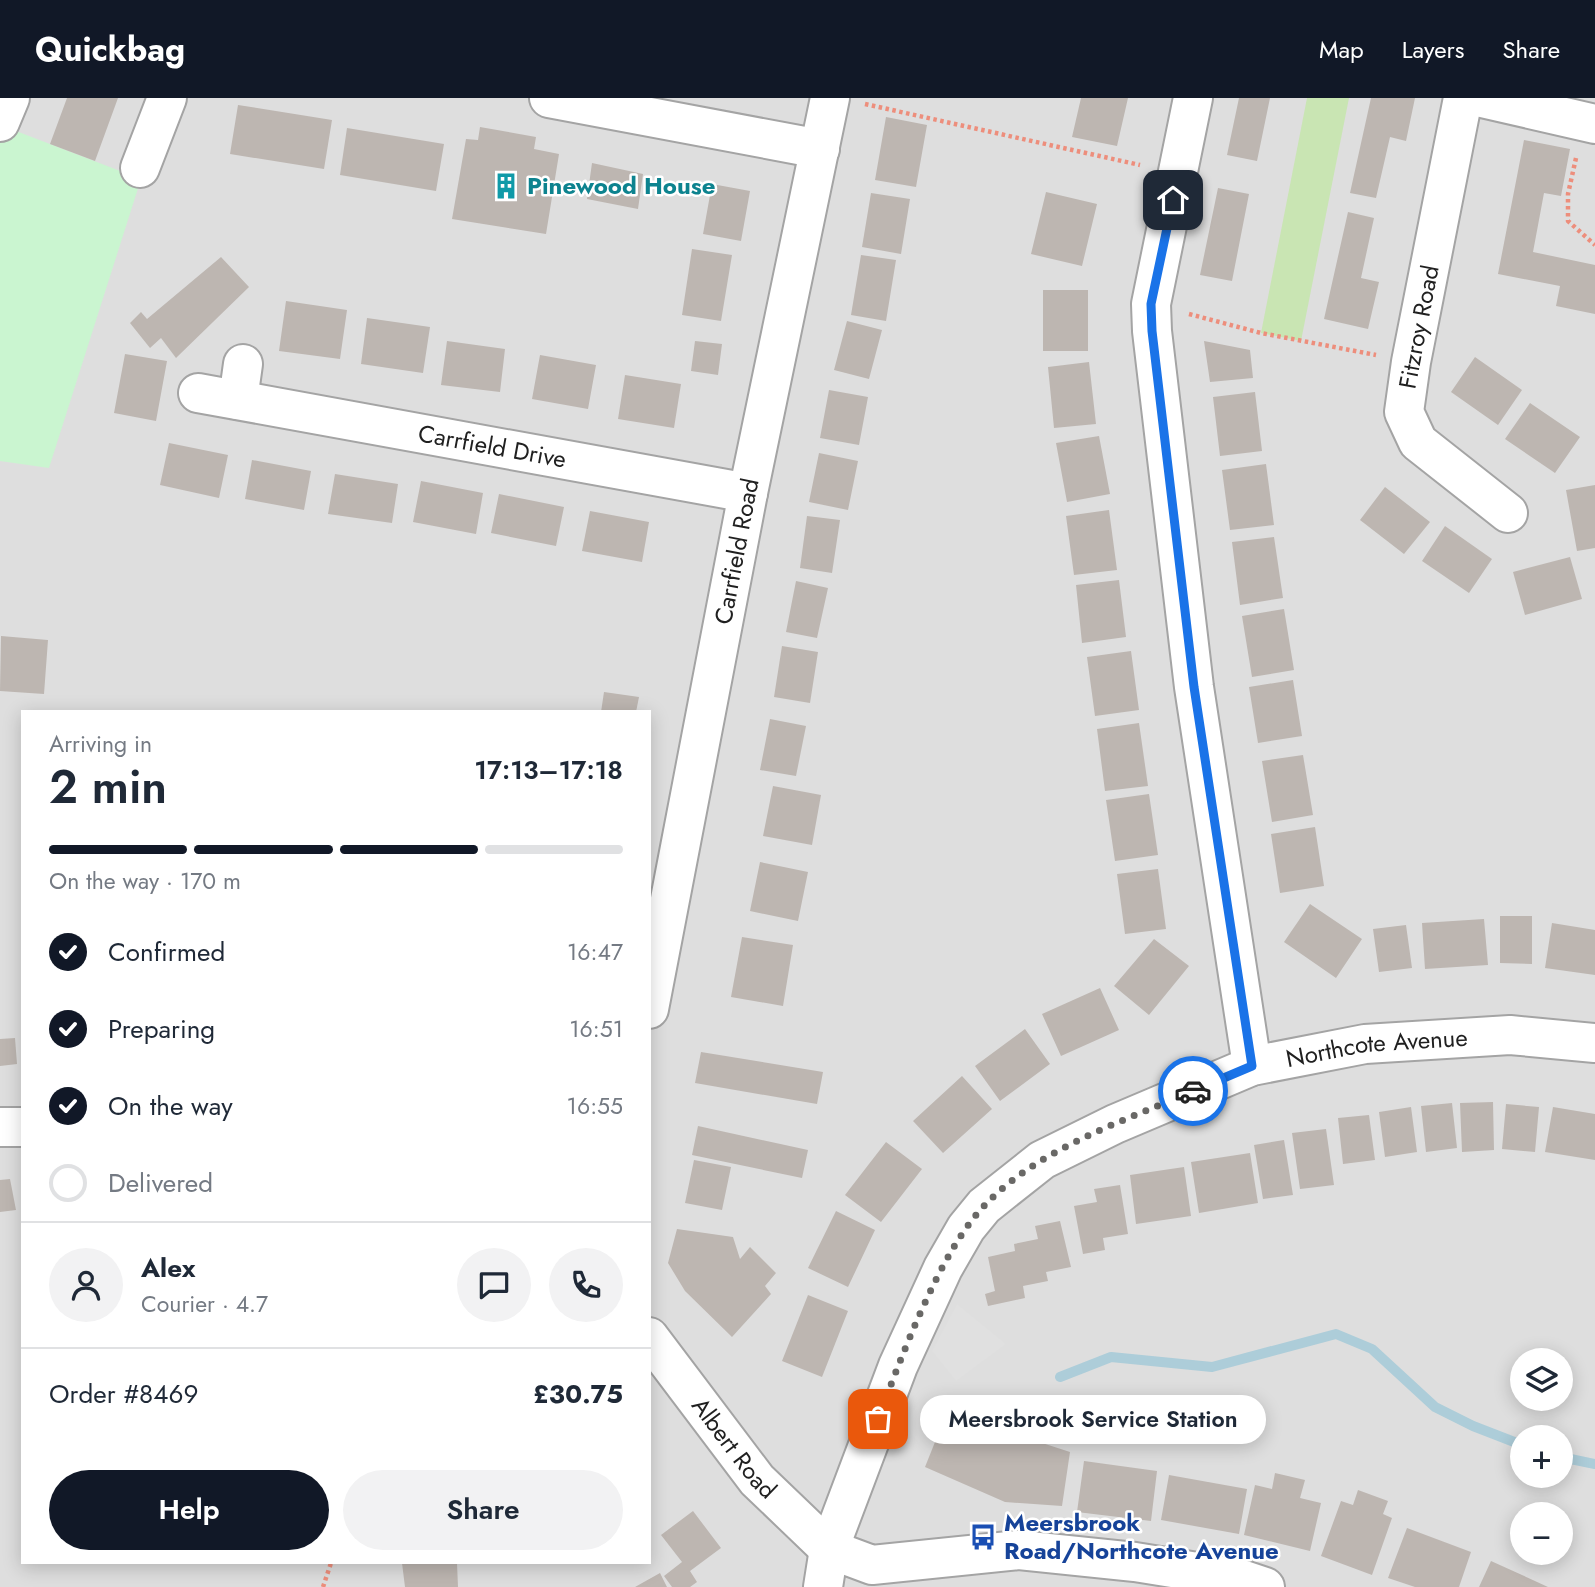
<!DOCTYPE html>
<meta charset="utf-8">
<style>
:root{--surface:#fff;--page:#f2f2f3;--text:#1f2937;--muted:#747a83;--line:#e0e1e3;--accent:#111827}
body{margin:0;font-family:Jost,sans-serif;background:var(--page);color:var(--text);height:100vh;display:flex;flex-direction:column;font-size:26px;white-space:nowrap}
*{box-sizing:border-box;margin:0}
p{font-size:23px;color:var(--muted)}
.icon{flex:none;width:38px;height:38px;fill:none;stroke:currentColor;stroke-width:2;stroke-linecap:round;stroke-linejoin:round}
.map{position:relative;flex:1;overflow:hidden}
.drawer{position:absolute;left:21px;top:612px;width:630px;height:854px;display:flex;flex-direction:column;background:var(--surface);border-radius:0px;box-shadow:0 4px 18px #0003}
.drawer>*{flex:none}
.buttons{position:absolute;left:1510px;top:1250px;display:grid;gap:14px}
.buttons a{display:grid;place-items:center;width:63px;height:63px;border-radius:50%;background:var(--surface);box-shadow:0 4px 18px #0003;font-size:35px}
.pin{position:absolute;display:grid;place-items:center;width:60px;height:60px;color:#fff;margin:-30px;border-radius:14px;box-shadow:0 4px 10px #0006}
.courier{position:absolute;display:grid;place-items:center;width:70px;height:70px;margin:-35px;border:5px solid #1a73e8;border-radius:50%;background:#fff;color:#222;box-shadow:0 2px 9px #0007}
.bubble{position:absolute;height:49px;border-radius:24px;background:var(--surface);box-shadow:0 4px 18px #0003;font-size:23px;font-weight:600;line-height:49px;text-align:center}
.overview em{font-style:normal;font-weight:600}
.overview div{display:flex;flex-direction:column-reverse}
.overview{display:flex;align-items:center;justify-content:space-between;height:119px;padding:0 28px}
h1{font-size:46px;font-weight:600;line-height:52px}
.bar{display:grid;grid-template-columns:repeat(4,1fr);gap:10px 7px;align-content:center;height:84px;padding:0 28px}
.bar i{height:9px;border-radius:5px;background:var(--line)}
.bar .active{background:var(--accent)}
.bar p{grid-column:span 4}
.line{display:flex;align-items:center;gap:18px;padding:0 28px;border-top:2px solid var(--line)}
.line div{flex:1}
.round{display:grid;place-items:center;flex:none;width:74px;height:74px;border-radius:37px;background:var(--page)}
ol{padding:0 28px;list-style:none}
li{display:flex;align-items:center;gap:21px;height:77px}
li p{margin-inline-start:auto}
li .icon{padding:7px;border-radius:50%;background:var(--accent);color:#fff;stroke-width:4}
li:last-child{color:var(--muted)}
li i{width:38px;height:38px;border:4px solid var(--line);border-radius:50%}
.cta{display:flex;gap:14px;margin-top:auto;padding:14px 28px}
.cta a{flex:1;height:80px;border-radius:42px;background:var(--accent);color:#fff;font-size:28px;font-weight:600;line-height:80px;text-align:center}
.cta a+a{background:var(--page);color:var(--text)}
header{display:flex;align-items:center;gap:42px;box-sizing:border-box;height:98px;padding:0 35px;background:var(--accent);color:#fff}
header strong{font-size:33px}
nav{display:flex;gap:38px;margin-inline-start:auto;font-size:24px}
.map>svg:first-child{display:block}
.residential{fill:#dedede;fill-rule:evenodd}
.grass{fill:#c9e5b3}
.park{fill:#caf5d0}
.parking{fill:#e0e0e0}
.lines{fill:none;stroke-linecap:round;stroke-linejoin:round}
.stream{stroke:#adcdd9;stroke-width:10}
.building{fill:#bdb6b1}
.minor-casing{stroke:#a4a4a4;stroke-width:42}
.path{stroke:#ed8e7c;stroke-width:4.5;stroke-dasharray:3.5 3.5;stroke-linecap:butt}
.minor{stroke:#fff;stroke-width:38}
.done{stroke:#696866;stroke-width:7;stroke-dasharray:0 12.6}
.route{stroke:#1a73e8;stroke-width:9}
.labels{text-anchor:middle;stroke-width:5;stroke-linejoin:round;paint-order:stroke}
.culture-label{font-size:24px;font-weight:bold;fill:#0d838f;stroke:#fff;text-anchor:start}
.street-label{font-size:24px;fill:#202020;stroke:#fff}
.transit-label{font-size:24px;font-weight:bold;fill:#164399;stroke:#fff;text-anchor:start}
</style>
<header>
<strong>Quickbag</strong>
<nav><a>Map</a><a>Layers</a><a>Share</a></nav>
</header>
<div class="map">
<svg width="1595" height="1489" viewBox="0 0 1595 1489">
<rect width="100%" height="100%" fill="#f0eee8"/>
<!-- residential -->
<path class="residential" d="M 0,0 L 1595,0 L 1595,1489 L 0,1489 ZM 23,614 L 649,614 L 649,1465 L 23,1465 ZM 1522,1262 L 1561,1262 L 1561,1300 L 1522,1300 ZM 1522,1339 L 1561,1339 L 1561,1377 L 1522,1377 ZM 1522,1416 L 1561,1416 L 1561,1454 L 1522,1454 Z"/>
<!-- grass -->
<path class="grass" d="M 1307,0 L 1349,0 L 1301,243 L 1261,235 Z"/>
<!-- park -->
<path class="park" d="M 3,28 L 141,81 L 49,370 L 0,363 L 0,37 Z"/>
<!-- parking -->
<path class="parking" d="M 957,1206 L 1006,1246 L 956,1283 L 932,1253 Z"/>
<g class="lines">
<!-- stream -->
<path class="stream" d="M 1060,1279 L 1111,1259 L 1212,1269 L 1336,1236 L 1372,1251 L 1435,1309 L 1473,1328 L 1522,1347
M 1561,1359 L 1595,1366"/>
</g>
<!-- building -->
<path class="building" d="M 67,0 L 118,0 L 95,63 L 50,46 Z
M 1081,0 L 1128,0 L 1117,48 L 1072,39 Z
M 1239,0 L 1270,0 L 1257,63 L 1227,57 Z
M 1371,0 L 1415,0 L 1406,43 L 1390,39 L 1376,100 L 1350,95 Z
M 238,7 L 332,22 L 324,71 L 230,56 Z
M 886,19 L 927,27 L 916,89 L 875,82 Z
M 480,29 L 536,39 L 534,51 L 559,56 L 546,136 L 452,121 L 466,41 L 478,42 Z
M 347,30 L 444,46 L 436,93 L 340,77 Z
M 1524,42 L 1570,51 L 1561,98 L 1544,95 L 1533,154 L 1595,167 L 1595,216 L 1556,208 L 1560,188 L 1498,176 Z
M 592,65 L 643,76 L 638,111 L 587,101 Z
M 712,86 L 750,93 L 741,143 L 703,136 Z
M 1218,90 L 1249,96 L 1232,183 L 1200,177 Z
M 1046,94 L 1097,106 L 1082,168 L 1031,156 Z
M 871,95 L 910,101 L 901,156 L 862,149 Z
M 1348,114 L 1374,120 L 1361,180 L 1379,184 L 1368,231 L 1324,221 Z
M 692,151 L 732,157 L 721,223 L 682,217 Z
M 861,157 L 896,162 L 886,223 L 851,217 Z
M 221,159 L 249,189 L 176,260 L 161,240 L 150,250 L 130,225 L 141,214 L 147,221 Z
M 1043,192 L 1088,192 L 1088,253 L 1043,253 Z
M 286,203 L 347,212 L 340,261 L 279,253 Z
M 367,220 L 430,229 L 423,275 L 361,266 Z
M 847,223 L 882,232 L 869,281 L 834,272 Z
M 447,243 L 505,251 L 500,294 L 441,287 Z
M 695,243 L 722,246 L 718,277 L 691,273 Z
M 1204,243 L 1250,252 L 1253,280 L 1210,284 Z
M 125,256 L 167,263 L 156,323 L 114,315 Z
M 540,257 L 596,267 L 588,311 L 532,301 Z
M 1475,259 L 1522,292 L 1498,327 L 1451,294 Z
M 1089,264 L 1096,326 L 1054,330 L 1048,269 Z
M 625,277 L 681,286 L 674,330 L 618,321 Z
M 829,292 L 868,299 L 859,347 L 820,340 Z
M 1255,294 L 1262,353 L 1220,358 L 1213,299 Z
M 1530,305 L 1580,339 L 1555,375 L 1505,341 Z
M 1099,338 L 1110,396 L 1067,404 L 1056,345 Z
M 169,345 L 228,357 L 219,400 L 160,387 Z
M 819,355 L 858,363 L 848,412 L 809,404 Z
M 252,362 L 311,373 L 304,412 L 245,401 Z
M 1266,366 L 1274,427 L 1230,432 L 1222,372 Z
M 335,376 L 398,386 L 392,425 L 328,416 Z
M 421,383 L 483,395 L 476,436 L 413,424 Z
M 1595,387 L 1595,450 L 1577,453 L 1566,392 Z
M 1385,389 L 1430,424 L 1404,456 L 1360,422 Z
M 499,396 L 564,409 L 556,448 L 491,435 Z
M 1109,412 L 1117,472 L 1074,477 L 1066,418 Z
M 590,413 L 649,424 L 642,464 L 582,453 Z
M 807,418 L 840,422 L 832,475 L 800,470 Z
M 1445,428 L 1492,461 L 1469,495 L 1422,463 Z
M 1274,439 L 1283,500 L 1240,507 L 1232,444 Z
M 1570,459 L 1582,501 L 1525,517 L 1513,474 Z
M 1119,482 L 1126,539 L 1082,545 L 1076,487 Z
M 796,483 L 828,490 L 817,540 L 786,534 Z
M 1284,511 L 1294,572 L 1252,579 L 1242,518 Z
M 1,538 L 48,542 L 44,596 L 0,593 Z
M 782,548 L 818,554 L 810,605 L 774,599 Z
M 1131,553 L 1139,612 L 1095,618 L 1087,559 Z
M 1293,582 L 1302,638 L 1258,645 L 1249,589 Z
M 604,594 L 639,599 L 636,614 L 601,614 Z
M 770,621 L 806,628 L 796,678 L 760,672 Z
M 1139,625 L 1148,688 L 1105,693 L 1097,631 Z
M 1303,657 L 1313,717 L 1272,724 L 1262,663 Z
M 773,688 L 821,697 L 812,747 L 763,738 Z
M 1149,696 L 1158,757 L 1115,763 L 1106,702 Z
M 1315,729 L 1324,788 L 1280,795 L 1271,736 Z
M 760,764 L 808,774 L 798,823 L 750,813 Z
M 1158,771 L 1166,831 L 1125,836 L 1117,776 Z
M 1310,806 L 1362,841 L 1336,880 L 1284,844 Z
M 1500,818 L 1532,818 L 1532,866 L 1500,865 Z
M 1484,821 L 1488,867 L 1425,871 L 1422,825 Z
M 1552,825 L 1595,832 L 1595,877 L 1545,870 Z
M 1406,827 L 1412,870 L 1379,874 L 1373,831 Z
M 742,839 L 793,847 L 783,908 L 731,899 Z
M 1154,841 L 1189,868 L 1149,917 L 1114,888 Z
M 1100,890 L 1119,932 L 1061,958 L 1042,916 Z
M 1025,931 L 1050,966 L 1000,1003 L 975,968 Z
M 15,940 L 17,966 L 0,968 L 0,941 Z
M 701,954 L 823,974 L 817,1006 L 695,985 Z
M 962,978 L 992,1011 L 943,1055 L 913,1023 Z
M 1493,1004 L 1494,1052 L 1462,1054 L 1460,1005 Z
M 1452,1005 L 1457,1050 L 1426,1054 L 1421,1008 Z
M 1506,1006 L 1539,1009 L 1535,1054 L 1502,1051 Z
M 1411,1009 L 1417,1054 L 1385,1059 L 1379,1014 Z
M 1553,1009 L 1595,1016 L 1595,1062 L 1545,1054 Z
M 1369,1017 L 1375,1062 L 1343,1066 L 1338,1020 Z
M 698,1028 L 808,1052 L 802,1080 L 692,1057 Z
M 1326,1031 L 1334,1087 L 1300,1091 L 1292,1035 Z
M 1284,1042 L 1293,1097 L 1263,1101 L 1254,1047 Z
M 886,1044 L 922,1071 L 881,1124 L 845,1097 Z
M 1250,1055 L 1258,1105 L 1199,1115 L 1191,1064 Z
M 694,1062 L 731,1069 L 722,1112 L 685,1105 Z
M 1184,1069 L 1191,1118 L 1136,1126 L 1130,1077 Z
M 10,1081 L 16,1112 L 0,1114 L 0,1082 Z
M 1120,1087 L 1128,1136 L 1103,1140 L 1105,1152 L 1083,1156 L 1074,1108 L 1097,1104 L 1094,1091 Z
M 836,1113 L 875,1132 L 848,1189 L 808,1170 Z
M 1060,1123 L 1071,1169 L 1046,1174 L 1048,1183 L 1023,1188 L 1025,1200 L 988,1208 L 985,1196 L 995,1193 L 988,1159 L 1015,1153 L 1014,1146 L 1038,1141 L 1035,1128 Z
M 677,1131 L 733,1139 L 740,1161 L 750,1149 L 776,1175 L 765,1188 L 771,1196 L 732,1239 L 685,1193 L 668,1165 Z
M 808,1197 L 848,1213 L 822,1279 L 782,1263 Z
M 947,1314 L 1070,1354 L 1062,1408 L 1005,1404 L 925,1369 Z
M 1084,1363 L 1157,1373 L 1151,1423 L 1077,1414 Z
M 1275,1375 L 1305,1382 L 1300,1400 L 1321,1405 L 1310,1453 L 1244,1437 L 1255,1387 L 1272,1391 Z
M 1169,1377 L 1247,1391 L 1239,1436 L 1161,1422 Z
M 1358,1392 L 1388,1403 L 1383,1416 L 1392,1420 L 1372,1477 L 1321,1458 L 1341,1403 L 1353,1407 Z
M 693,1413 L 721,1450 L 690,1473 L 697,1484 L 690,1489 L 672,1489 L 664,1478 L 682,1464 L 661,1437 Z
M 1407,1430 L 1471,1454 L 1459,1489 L 1415,1489 L 1388,1480 Z
M 1491,1463 L 1522,1477 L 1548,1489 L 1479,1489 Z
M 402,1465 L 457,1465 L 458,1489 L 405,1489 Z
M 660,1475 L 667,1489 L 635,1489 Z"/>
<g class="lines">
<!-- minor casing -->
<g class="minor-casing">
<g id="minor">
<path d="M 549,0 L 820,51"/>
<path d="M 1193,0 L 1151,206 L 1152,233 L 1194,589 L 1252,968"/>
<path d="M 1463,0 L 1411,264 L 1404,314 L 1418,344 L 1508,415"/>
<path d="M 1482,0 L 1595,26"/>
<path d="M 0,24 L 10,0"/>
<path d="M 140,70 L 167,0"/>
<path id="s1" d="M 198,295 L 748,395"/>
<path d="M 238,302 L 243,266"/>
<path id="s2" d="M 649,911 L 748,395 L 830,0"/>
<path d="M 0,1029 L 23,1029"/>
<path id="s3" d="M 649,1239 L 757,1382 L 829,1451 L 872,1467 L 1019,1452 L 1135,1464 L 1241,1481 L 1265,1489"/>
<path id="s4" d="M 823,1489 L 829,1451 L 898,1268 L 943,1170 L 966,1130 L 984,1108 L 1042,1062 L 1115,1026 L 1252,968 L 1365,946 L 1510,937 L 1595,945"/>
</g>
</g>
<!-- path -->
<path class="path" d="M 865,6 L 1140,67
M 1576,60 L 1568,96 L 1568,123 L 1595,147
M 1189,216 L 1261,235 L 1376,257
M 323,1489 L 331,1465"/>
<!-- minor -->
<use href="#minor" class="minor"/>
</g>
<g class="lines">
<!-- done -->
<path class="done" d="M 878,1321 C 901,1260 940,1153 985,1107 C 1039,1050 1122,1024 1193,993"/>
<!-- route -->
<path class="route" d="M 1173,102 L 1151,206 L 1152,233 L 1194,589 L 1252,968 L 1193,993"/>
</g>
<!-- icons -->
<defs>
<g id="building-bare" transform="scale(2.1)"><path d="M-4-6H4V6H1V3H-1V6H-4ZM-2.5-4.3h1.7v1.8h-1.7ZM.8-4.3h1.7v1.8H.8ZM-2.5-1h1.7V.8h-1.7ZM.8-1h1.7V.8H.8Z" fill="#0f9aa8" stroke="#fff" stroke-width="2.5" paint-order="stroke"/></g>
<g id="bus-bare" transform="scale(2.1)"><path d="M-5-6H5V4H4V6H2V4H-2V6H-4V4H-5ZM-3.5-4V0h7V-4ZM-3.5 1.2v1.5H-2V1.2ZM2 1.2v1.5H3.5V1.2Z" fill="#1a4fb4" stroke="#fff" stroke-width="2.5" paint-order="stroke"/></g>
</defs>
<g fill-rule="evenodd">
<use href="#building-bare" x="506" y="88"/>
<use href="#bus-bare" x="983" y="1439"/>
</g>
<g class="labels">
<!-- culture labels -->
<g class="culture-label">
<text x="527" y="96">Pinewood House</text>
</g>
<!-- street labels -->
<g class="street-label">
<text transform="translate(1419 229) rotate(-79)" y="8">Fitzroy Road</text>
<text dy="8" stroke="none"><textPath href="#s1" startOffset="299">Carrfield Drive</textPath></text>
<text dy="8" stroke="none"><textPath href="#s2" startOffset="466">Carrfield Road</textPath></text>
<text dy="8" stroke="none"><textPath href="#s4" startOffset="847">Northcote Avenue</textPath></text>
<text dy="8" stroke="none"><textPath href="#s3" startOffset="140">Albert Road</textPath></text>
</g>
<!-- transit labels -->
<g class="transit-label">
<text x="1004" y="1433">Meersbrook<tspan x="1004" dy="28">Road/Northcote Avenue</tspan></text>
</g>
</g>
</svg>
<div class="buttons">
<a><svg class="icon" aria-label="layers" viewBox="0 0 24 24"><path d="M12 4l9 5-9 5-9-5zM3 14l9 5 9-5"/></svg></a>
<a>+</a>
<a>−</a>
</div>
<div class="pin" style="left:878px;top:1321px;background:#ea580c"><svg class="icon" aria-label="bag" viewBox="0 0 24 24"><path d="M5 8h14l-1 12H6zM9 8a3 3 0 0 1 6 0"/></svg></div>
<div class="pin" style="left:1173px;top:102px;background:#1f2937"><svg class="icon" aria-label="home" viewBox="0 0 24 24"><path d="M3 11l9-7 9 7M6 9v11h12V9"/></svg></div>
<div class="courier" style="left:1193px;top:993px"><svg class="icon" aria-label="car" viewBox="0 0 24 24"><path d="M5 17H2v-5l4-1 3-4h7l3 4 3 1v5h-3M9 17h6M6 11h13"/><circle cx="7" cy="17" r="2"/><circle cx="17" cy="17" r="2"/></svg></div>
<div class="bubble" style="left:920px;top:1297px;width:346px">Meersbrook Service Station</div>
<section class="drawer">
<div class="overview"><div><h1>2 min</h1><p>Arriving in</p></div><em>17:13–17:18</em></div>
<div class="bar"><i class="active"></i><i class="active"></i><i class="active"></i><i></i><p>On the way · 170 m</p></div>
<ol>
<li><svg class="icon" aria-label="check" viewBox="0 0 24 24"><path d="M5 12l5 5 9-10"/></svg>Confirmed<p>16:47</p></li>
<li><svg class="icon" aria-label="check" viewBox="0 0 24 24"><path d="M5 12l5 5 9-10"/></svg>Preparing<p>16:51</p></li>
<li><svg class="icon" aria-label="check" viewBox="0 0 24 24"><path d="M5 12l5 5 9-10"/></svg>On the way<p>16:55</p></li>
<li><i></i>Delivered</li>
</ol>
<div class="line" style="height:126px"><a class="round"><svg class="icon" aria-label="person" viewBox="0 0 24 24"><circle cx="12" cy="8" r="4"/><path d="M4 21q1-7 8-7t8 7"/></svg></a><div><b>Alex</b><p>Courier · 4.7</p></div><a class="round"><svg class="icon" aria-label="chat" viewBox="0 0 24 24"><path d="M4 5h16v11H9l-5 4z"/></svg></a><a class="round"><svg class="icon" aria-label="phone" viewBox="0 0 24 24"><path d="M5 4h4l2 5-3 2q2 4 5 5l2-3 5 2v4C11 20 4 13 5 4z"/></svg></a></div>
<div class="line" style="height:91px"><div>Order #8469</div><b>£30.75</b></div>
<div class="cta"><a>Help</a><a>Share</a></div>
</section>
</div>
